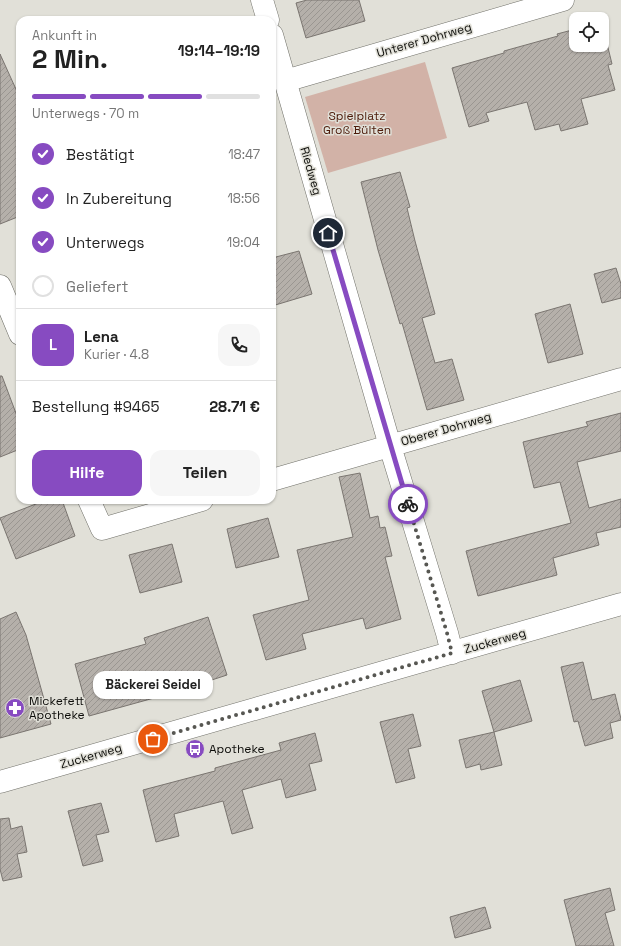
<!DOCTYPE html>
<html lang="de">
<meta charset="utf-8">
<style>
:root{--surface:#fff;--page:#f6f6f6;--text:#222;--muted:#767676;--line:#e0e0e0;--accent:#874bc1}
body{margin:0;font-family:"Space Grotesk",sans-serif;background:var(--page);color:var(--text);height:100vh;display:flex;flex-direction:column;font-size:15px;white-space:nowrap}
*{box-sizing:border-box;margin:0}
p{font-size:13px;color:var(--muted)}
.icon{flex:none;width:22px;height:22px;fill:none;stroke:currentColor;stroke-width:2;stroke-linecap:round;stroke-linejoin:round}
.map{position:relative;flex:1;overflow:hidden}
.drawer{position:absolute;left:16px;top:16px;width:260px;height:488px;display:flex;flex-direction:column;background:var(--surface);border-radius:12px;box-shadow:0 1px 3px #0004}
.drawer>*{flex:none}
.tools{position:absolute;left:569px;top:12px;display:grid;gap:8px}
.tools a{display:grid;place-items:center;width:40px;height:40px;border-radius:8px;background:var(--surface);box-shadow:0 1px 3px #0004;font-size:20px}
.pin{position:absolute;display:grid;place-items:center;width:34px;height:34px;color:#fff;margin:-17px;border:2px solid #fff;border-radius:50%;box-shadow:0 1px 4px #0007}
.courier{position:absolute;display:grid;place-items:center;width:40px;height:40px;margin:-20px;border:3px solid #874bc1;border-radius:50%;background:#fff;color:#222;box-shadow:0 1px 5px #0007}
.bubble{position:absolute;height:28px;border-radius:12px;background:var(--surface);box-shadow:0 1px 3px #0004;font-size:13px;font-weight:800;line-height:28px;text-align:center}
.overview em{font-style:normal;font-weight:800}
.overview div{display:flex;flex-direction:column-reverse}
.overview{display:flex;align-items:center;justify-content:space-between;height:68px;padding:0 16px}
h1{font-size:26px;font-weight:800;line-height:30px}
.bar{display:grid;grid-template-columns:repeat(4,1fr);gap:6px 4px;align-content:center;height:48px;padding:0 16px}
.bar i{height:5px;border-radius:3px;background:var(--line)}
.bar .selected{background:var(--accent)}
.bar p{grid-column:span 4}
.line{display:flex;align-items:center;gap:10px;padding:0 16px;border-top:1px solid var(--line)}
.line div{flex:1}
.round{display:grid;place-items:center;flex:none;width:42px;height:42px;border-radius:12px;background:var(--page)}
ol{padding:0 16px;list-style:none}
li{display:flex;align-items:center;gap:12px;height:44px}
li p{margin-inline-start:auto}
li .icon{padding:4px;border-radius:50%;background:var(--accent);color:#fff;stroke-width:4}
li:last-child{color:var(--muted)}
li i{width:22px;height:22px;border:2px solid var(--line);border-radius:50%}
.primary-button{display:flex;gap:8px;margin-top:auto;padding:8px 16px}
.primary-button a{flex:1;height:46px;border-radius:12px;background:var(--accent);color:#fff;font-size:16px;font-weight:800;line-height:46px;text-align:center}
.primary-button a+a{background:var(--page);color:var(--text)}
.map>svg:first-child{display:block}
.green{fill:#d2b2a7}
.building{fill:url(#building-hatch);stroke:#7a7570}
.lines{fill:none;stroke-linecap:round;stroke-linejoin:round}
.minor-casing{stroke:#71716a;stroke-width:23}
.minor{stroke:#fff;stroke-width:22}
.done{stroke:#575752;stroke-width:4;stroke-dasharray:0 7.2}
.route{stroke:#874bc1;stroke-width:5}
.labels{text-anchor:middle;stroke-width:3;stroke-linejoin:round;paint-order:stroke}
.street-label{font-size:12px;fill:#0d0d0a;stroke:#e1e0d8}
.park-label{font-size:12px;fill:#4c1a09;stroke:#e1e0d8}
.poi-label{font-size:12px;fill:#0d0d0a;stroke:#e1e0d8;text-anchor:start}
</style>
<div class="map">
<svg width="621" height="946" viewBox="0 0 621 946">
<defs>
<pattern id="building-hatch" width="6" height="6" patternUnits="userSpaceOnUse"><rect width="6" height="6" fill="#b5b0aa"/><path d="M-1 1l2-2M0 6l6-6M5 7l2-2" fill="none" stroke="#9a9691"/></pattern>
</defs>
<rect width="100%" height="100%" fill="#e1e0d8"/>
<!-- green -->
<path class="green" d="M 425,62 L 447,138 L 328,173 L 305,97 Z"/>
<!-- building -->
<path class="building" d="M 307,0 L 359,0 L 365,21 L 306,38 L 296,3 Z
M 602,23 L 612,64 L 608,65 L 615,90 L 581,99 L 588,124 L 561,131 L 559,124 L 535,130 L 527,102 L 486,113 L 489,121 L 469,127 L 452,68 L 504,53 L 504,51 L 558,36 L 557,34 L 576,29 L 576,45 L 602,45 Z
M 0,54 L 20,98 L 20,216 L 0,224 Z
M 400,172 L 410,207 L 407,208 L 415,241 L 435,314 L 422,318 L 435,363 L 452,359 L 464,400 L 427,410 L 402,323 L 400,324 L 378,250 L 361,182 Z
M 299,251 L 312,294 L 272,306 L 272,258 Z
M 616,268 L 621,284 L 621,298 L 602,303 L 594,274 Z
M 570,304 L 583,354 L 548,363 L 535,314 Z
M 0,376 L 2,376 L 20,424 L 20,449 L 0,457 Z
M 621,413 L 621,451 L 577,462 L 589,508 L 621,499 L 621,527 L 596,533 L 599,545 L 553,558 L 557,575 L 478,596 L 466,551 L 571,523 L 560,482 L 534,488 L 523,442 L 588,426 L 586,422 Z
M 360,473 L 370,518 L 378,516 L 380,528 L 385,527 L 392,556 L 385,557 L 401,619 L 366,629 L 363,618 L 302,634 L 306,649 L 266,660 L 253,615 L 309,600 L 297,550 L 353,537 L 339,477 Z
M 46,500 L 62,500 L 75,536 L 16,559 L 0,518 Z
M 268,518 L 279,557 L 236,568 L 227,529 Z
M 172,544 L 182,582 L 140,593 L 129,555 Z
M 16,612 L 26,635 L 51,724 L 0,738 L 0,619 Z
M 208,617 L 227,675 L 172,693 L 89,716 L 75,664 L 146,644 L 144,638 Z
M 583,662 L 592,700 L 615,694 L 621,719 L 621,720 L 610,723 L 613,738 L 585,746 L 578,721 L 574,722 L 561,667 Z
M 520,680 L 532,721 L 494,732 L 482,691 Z
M 413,714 L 421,746 L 408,749 L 415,778 L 396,783 L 380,722 Z
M 494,732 L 502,765 L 481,770 L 480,764 L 466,768 L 459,740 Z
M 315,733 L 322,761 L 309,764 L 316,790 L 286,798 L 281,779 L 242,790 L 253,828 L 232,834 L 223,801 L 174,814 L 179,836 L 156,842 L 143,790 L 215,771 L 215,768 L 281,750 L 279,743 Z
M 101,803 L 109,832 L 96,835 L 103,861 L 83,866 L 68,811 Z
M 9,818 L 11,829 L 22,826 L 27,852 L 17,854 L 22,877 L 3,881 L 0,869 L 0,819 Z
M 610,888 L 615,910 L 605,913 L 614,946 L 576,946 L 564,900 Z
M 485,907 L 491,928 L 455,938 L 450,917 Z"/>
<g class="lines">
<!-- minor casing -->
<g class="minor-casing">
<path id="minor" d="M 262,0 L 268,20
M 272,35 L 390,446 L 447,633 L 452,653
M 285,81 L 563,0
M 0,286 L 20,334
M 272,480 L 621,379
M 89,500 L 102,529 L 202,500
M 0,782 L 621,604"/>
</g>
<!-- minor -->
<use href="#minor" class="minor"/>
</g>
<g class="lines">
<!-- done -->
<path class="done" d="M 153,739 L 452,653 L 447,633 L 408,504"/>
<!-- route -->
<path class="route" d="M 328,233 L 408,504"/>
</g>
<!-- icons -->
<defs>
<g id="pharmacy-disc" transform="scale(1)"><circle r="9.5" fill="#874bc1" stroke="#e1e0d8"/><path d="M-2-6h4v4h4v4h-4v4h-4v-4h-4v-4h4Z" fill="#fff"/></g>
<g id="bus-disc" transform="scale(1)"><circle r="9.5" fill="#874bc1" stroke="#e1e0d8"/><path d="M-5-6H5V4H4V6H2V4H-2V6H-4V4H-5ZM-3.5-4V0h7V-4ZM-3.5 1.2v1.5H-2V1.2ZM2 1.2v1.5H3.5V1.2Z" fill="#fff"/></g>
</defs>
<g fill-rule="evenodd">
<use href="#pharmacy-disc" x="15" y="708"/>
<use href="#bus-disc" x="195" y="749"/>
</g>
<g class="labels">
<!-- street labels -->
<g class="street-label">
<text transform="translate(424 40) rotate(-16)" y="4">Unterer Dohrweg</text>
<text transform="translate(311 171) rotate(74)" y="4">Riedweg</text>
<text transform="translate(446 429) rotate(-16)" y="4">Oberer Dohrweg</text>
<text transform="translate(495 641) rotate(-16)" y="4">Zuckerweg</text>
<text transform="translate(91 756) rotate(-16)" y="4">Zuckerweg</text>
</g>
<!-- park labels -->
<g class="park-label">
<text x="357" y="120">Spielplatz<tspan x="357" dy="14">Groß Bülten</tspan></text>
</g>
<!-- poi labels -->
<g class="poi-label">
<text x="29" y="705">Mickefett<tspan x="29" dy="14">Apotheke</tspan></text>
<text x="209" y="753">Apotheke</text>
</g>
</g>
</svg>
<div class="tools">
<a><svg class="icon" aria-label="locate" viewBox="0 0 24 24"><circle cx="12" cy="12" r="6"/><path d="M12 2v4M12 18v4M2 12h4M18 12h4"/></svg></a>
</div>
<div class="pin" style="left:153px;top:739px;background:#ea580c"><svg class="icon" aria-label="bag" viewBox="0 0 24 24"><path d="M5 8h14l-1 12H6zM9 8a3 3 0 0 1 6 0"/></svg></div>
<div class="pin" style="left:328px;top:233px;background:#1f2937"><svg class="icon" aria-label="home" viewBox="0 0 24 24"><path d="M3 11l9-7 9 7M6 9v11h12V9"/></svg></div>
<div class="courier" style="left:408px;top:504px"><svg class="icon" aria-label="bike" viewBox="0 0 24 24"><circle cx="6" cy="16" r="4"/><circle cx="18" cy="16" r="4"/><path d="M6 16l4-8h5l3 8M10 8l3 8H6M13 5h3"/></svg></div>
<div class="bubble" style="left:93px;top:671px;width:120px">Bäckerei Seidel</div>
<section class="drawer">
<div class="overview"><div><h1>2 Min.</h1><p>Ankunft in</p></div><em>19:14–19:19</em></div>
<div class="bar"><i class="selected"></i><i class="selected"></i><i class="selected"></i><i></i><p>Unterwegs · 70 m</p></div>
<ol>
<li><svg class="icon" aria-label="check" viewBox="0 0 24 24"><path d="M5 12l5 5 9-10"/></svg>Bestätigt<p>18:47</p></li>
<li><svg class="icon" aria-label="check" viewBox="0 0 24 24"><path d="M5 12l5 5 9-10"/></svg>In Zubereitung<p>18:56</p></li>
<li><svg class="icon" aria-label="check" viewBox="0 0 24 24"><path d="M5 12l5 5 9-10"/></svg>Unterwegs<p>19:04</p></li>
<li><i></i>Geliefert</li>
</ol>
<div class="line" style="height:72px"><b class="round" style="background:var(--accent);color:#fff">L</b><div><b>Lena</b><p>Kurier · 4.8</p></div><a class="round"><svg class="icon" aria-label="phone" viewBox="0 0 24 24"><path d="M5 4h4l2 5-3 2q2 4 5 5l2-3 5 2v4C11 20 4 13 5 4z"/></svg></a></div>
<div class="line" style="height:52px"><div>Bestellung #9465</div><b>28.71 €</b></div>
<div class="primary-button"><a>Hilfe</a><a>Teilen</a></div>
</section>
</div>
